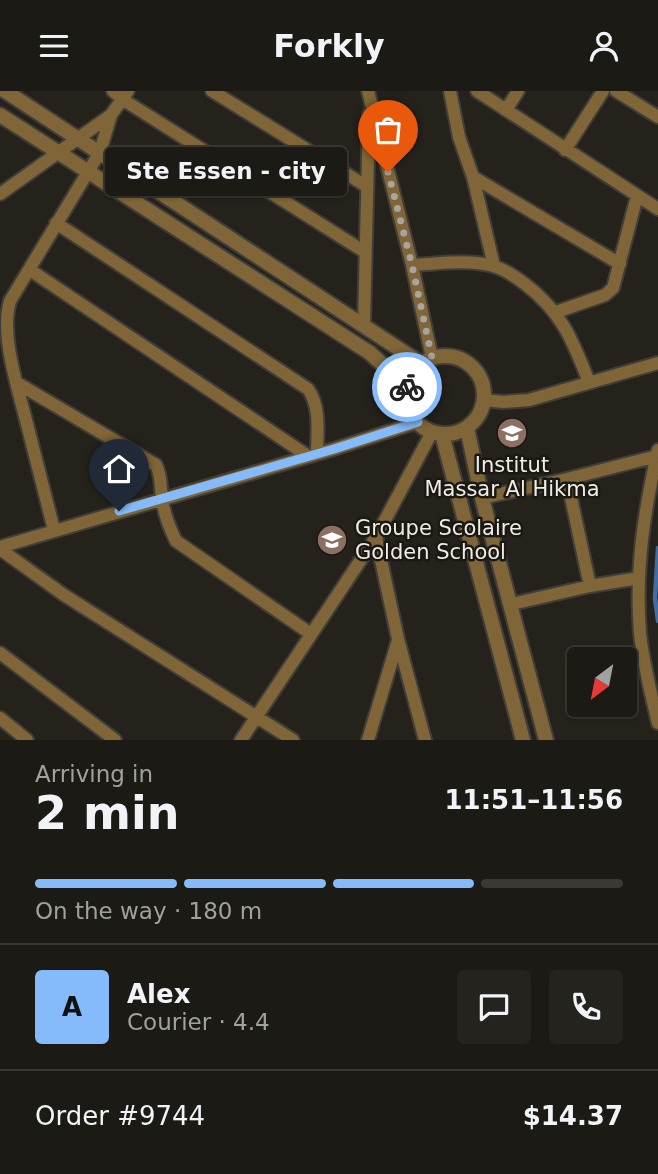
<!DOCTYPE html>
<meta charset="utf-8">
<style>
:root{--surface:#1b1a14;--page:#24231d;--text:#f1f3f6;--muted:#a0a1a0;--line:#393834;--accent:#86bbfb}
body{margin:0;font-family:"DejaVu Sans",sans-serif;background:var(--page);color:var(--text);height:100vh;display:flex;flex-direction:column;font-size:26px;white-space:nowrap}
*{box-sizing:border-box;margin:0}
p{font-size:23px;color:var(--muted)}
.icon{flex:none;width:38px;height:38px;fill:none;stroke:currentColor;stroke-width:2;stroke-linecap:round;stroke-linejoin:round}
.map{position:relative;height:649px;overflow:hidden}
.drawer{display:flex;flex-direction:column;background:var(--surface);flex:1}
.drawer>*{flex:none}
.needle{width:46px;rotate:212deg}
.fabs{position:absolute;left:567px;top:556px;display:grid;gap:14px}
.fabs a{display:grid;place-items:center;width:70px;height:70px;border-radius:7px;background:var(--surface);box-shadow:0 2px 5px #0004,0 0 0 2px var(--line);font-size:35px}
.pin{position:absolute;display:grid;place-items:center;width:60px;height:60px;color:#fff;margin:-72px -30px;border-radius:50% 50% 50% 0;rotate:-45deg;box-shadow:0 0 7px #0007}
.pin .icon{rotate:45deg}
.courier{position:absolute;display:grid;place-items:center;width:70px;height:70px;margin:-35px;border:5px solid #86bbfb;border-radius:50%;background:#fff;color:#222;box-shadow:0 2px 9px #0007}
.bubble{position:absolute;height:49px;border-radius:7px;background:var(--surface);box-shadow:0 2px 5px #0004,0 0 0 2px var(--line);font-size:23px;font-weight:800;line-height:49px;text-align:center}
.summary em{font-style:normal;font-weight:800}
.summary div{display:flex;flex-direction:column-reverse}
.summary{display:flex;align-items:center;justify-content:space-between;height:119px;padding:0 35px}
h1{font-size:46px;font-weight:800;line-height:52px}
.bar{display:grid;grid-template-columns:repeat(4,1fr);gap:10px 7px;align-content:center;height:84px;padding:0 35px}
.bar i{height:9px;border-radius:5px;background:var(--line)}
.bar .current{background:var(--accent)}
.bar p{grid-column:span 4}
.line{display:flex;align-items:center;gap:18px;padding:0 35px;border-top:2px solid var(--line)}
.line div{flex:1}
.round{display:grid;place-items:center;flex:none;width:74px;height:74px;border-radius:7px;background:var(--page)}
header{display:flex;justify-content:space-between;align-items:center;height:91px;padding:0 35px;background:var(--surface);font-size:32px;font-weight:800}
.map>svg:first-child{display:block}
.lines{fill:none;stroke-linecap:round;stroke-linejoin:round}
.stream{stroke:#426da4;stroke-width:4.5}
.minor-casing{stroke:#403e38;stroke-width:16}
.tertiary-casing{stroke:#403e38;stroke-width:18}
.minor{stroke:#7f6537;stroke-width:12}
.tertiary{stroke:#7f6537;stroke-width:14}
.done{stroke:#a7a5a0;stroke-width:7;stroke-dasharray:0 12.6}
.route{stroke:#86bbfb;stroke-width:9}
.labels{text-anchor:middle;stroke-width:5;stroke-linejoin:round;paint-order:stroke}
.poi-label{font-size:21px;fill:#eeece8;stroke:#1b1812}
</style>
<header><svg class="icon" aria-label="menu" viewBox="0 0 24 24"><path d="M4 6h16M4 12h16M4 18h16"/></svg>Forkly<svg class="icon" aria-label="person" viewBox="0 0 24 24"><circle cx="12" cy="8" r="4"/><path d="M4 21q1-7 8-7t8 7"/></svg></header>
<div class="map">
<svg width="658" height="649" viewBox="0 0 658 649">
<rect width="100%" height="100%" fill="#24221b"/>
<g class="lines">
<!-- stream -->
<path class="stream" d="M 658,457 L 655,507 L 658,530"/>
<!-- minor casing -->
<g class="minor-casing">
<path id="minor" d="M 113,0 L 122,8 L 365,161
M 212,0 L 366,95
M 368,0 L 412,174 L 432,267
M 450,0 L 459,46 L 473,86 L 494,175
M 477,0 L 658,118
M 616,0 L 658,26
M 506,19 L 518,0
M 565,59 L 603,0
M 473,86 L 620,173
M 0,103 L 111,24 L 128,0
M 56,132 L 308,298 C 321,316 317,342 317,363
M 412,174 C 438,173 467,168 493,175 C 504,178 516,186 525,193 C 562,221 573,250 589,291
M 30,179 L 308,365
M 556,221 L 605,204 L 613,197 L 637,105
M 364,233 L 369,23
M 17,292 L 156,374 C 162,386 160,395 162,407 C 164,423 169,436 176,450 L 311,543
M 484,309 L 503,311 L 529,309 L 658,272
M 658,359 C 644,420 635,480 640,542 C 643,572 651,603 658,632
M 567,388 L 590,495
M 482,407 L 567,388 L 657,365
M 54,439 C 45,403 36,368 27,333 C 18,297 0,245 10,210 L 100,61 L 111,24
M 376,446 L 398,548 L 425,649
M 0,456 L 334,358 L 418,331
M 0,458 L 64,504 L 293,649
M 512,513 L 590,495 L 639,487
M 0,562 L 115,649
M 0,627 L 27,649
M 241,649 L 376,446 L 432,341
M 368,649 L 398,549"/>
</g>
<!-- tertiary casing -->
<g class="tertiary-casing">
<path id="tertiary" d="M 5,0 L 422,273
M 0,24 L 370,262 L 392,282 L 406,304
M406 304a39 39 0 1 1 78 0a39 39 0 1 1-78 0Z
M 467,337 L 482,407 L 546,649
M 442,343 L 523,649"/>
</g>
<!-- minor -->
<use href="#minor" class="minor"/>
<!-- tertiary -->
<use href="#tertiary" class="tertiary"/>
</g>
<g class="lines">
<!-- done -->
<path class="done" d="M 388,81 L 412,174 L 432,267 L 416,278 L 407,296"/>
<!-- route -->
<path class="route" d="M 119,420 L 334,358 L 418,331 L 408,317 L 407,296"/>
</g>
<!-- icons -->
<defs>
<g id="school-disc" transform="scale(1.575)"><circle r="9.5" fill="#8d6e63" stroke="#1b1812"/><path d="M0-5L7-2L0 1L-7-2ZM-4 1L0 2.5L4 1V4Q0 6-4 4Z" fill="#fff"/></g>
</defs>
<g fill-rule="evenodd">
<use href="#school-disc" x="512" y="342"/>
<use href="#school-disc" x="332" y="449"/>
</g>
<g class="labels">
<!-- poi labels -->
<g class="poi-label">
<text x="512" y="381">Institut<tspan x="512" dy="24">Massar Al Hikma</tspan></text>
<text x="355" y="444" text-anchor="start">Groupe Scolaire<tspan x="355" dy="24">Golden School</tspan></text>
</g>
</g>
</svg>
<div class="fabs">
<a><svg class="needle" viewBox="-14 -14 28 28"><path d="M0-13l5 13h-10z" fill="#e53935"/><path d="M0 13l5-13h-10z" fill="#a0a1a0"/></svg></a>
</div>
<div class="pin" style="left:388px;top:81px;background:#ea580c"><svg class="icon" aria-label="bag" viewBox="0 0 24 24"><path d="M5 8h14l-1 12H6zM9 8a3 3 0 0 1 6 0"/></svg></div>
<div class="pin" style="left:119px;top:420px;background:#1f2937"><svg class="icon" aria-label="home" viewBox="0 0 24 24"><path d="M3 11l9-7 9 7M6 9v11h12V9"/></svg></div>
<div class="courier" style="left:407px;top:296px"><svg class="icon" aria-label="bike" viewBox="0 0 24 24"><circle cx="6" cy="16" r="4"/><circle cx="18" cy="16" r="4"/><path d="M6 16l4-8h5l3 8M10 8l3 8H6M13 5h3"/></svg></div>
<div class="bubble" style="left:105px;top:56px;width:242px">Ste Essen - city</div>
</div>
<section class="drawer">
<div class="summary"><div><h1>2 min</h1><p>Arriving in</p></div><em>11:51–11:56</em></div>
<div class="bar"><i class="current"></i><i class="current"></i><i class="current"></i><i></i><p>On the way · 180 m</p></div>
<div class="line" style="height:126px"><b class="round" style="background:var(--accent);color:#111">A</b><div><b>Alex</b><p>Courier · 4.4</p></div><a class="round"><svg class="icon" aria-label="chat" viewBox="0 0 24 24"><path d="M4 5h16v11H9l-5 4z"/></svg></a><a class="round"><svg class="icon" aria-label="phone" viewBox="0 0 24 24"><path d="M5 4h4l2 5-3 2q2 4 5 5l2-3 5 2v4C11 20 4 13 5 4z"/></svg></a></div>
<div class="line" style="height:91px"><div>Order #9744</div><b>$14.37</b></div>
</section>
